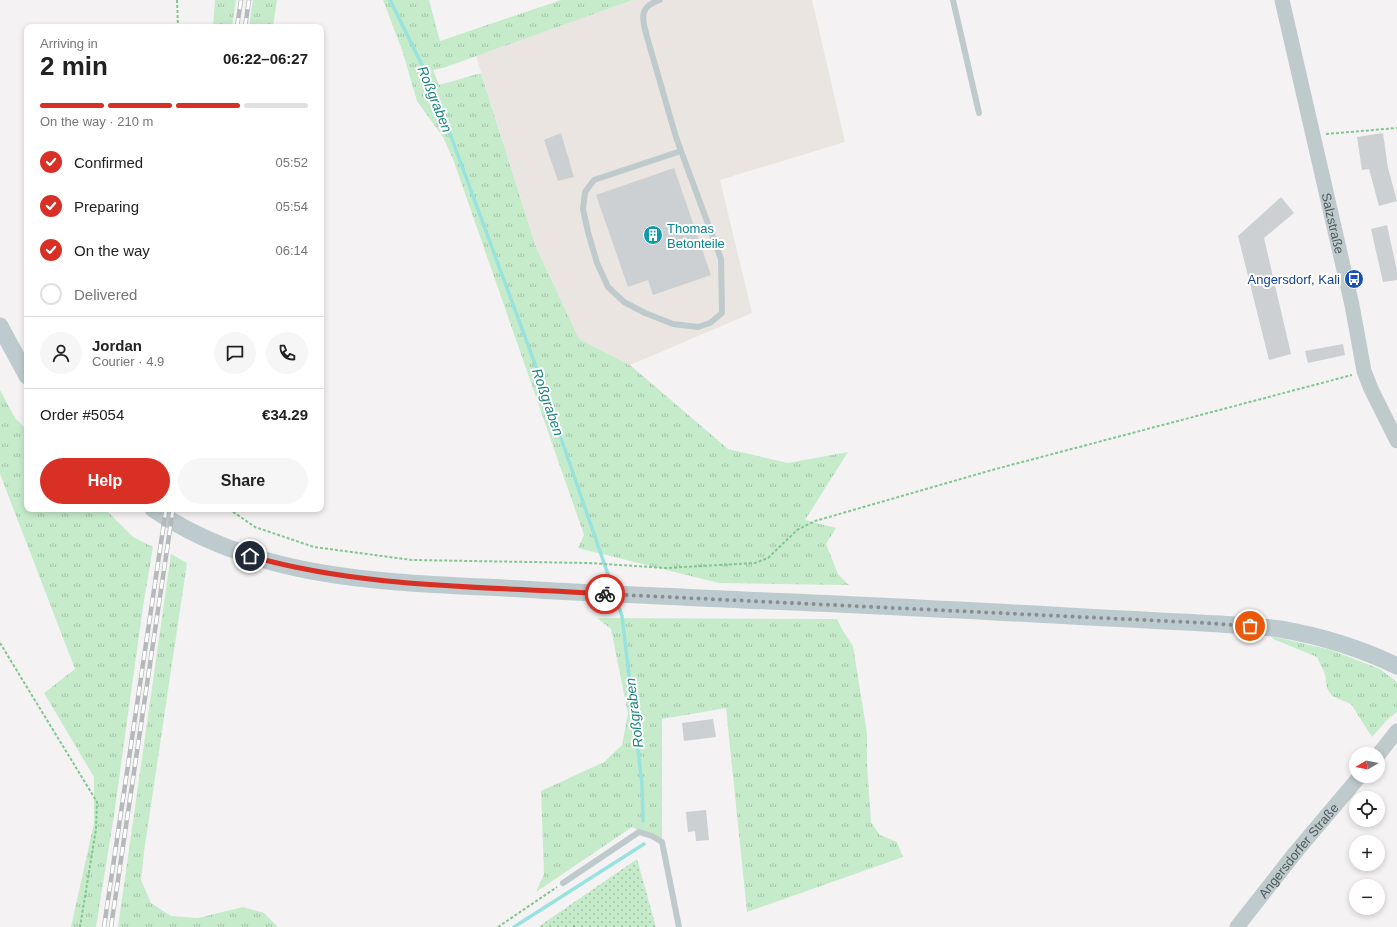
<!DOCTYPE html>
<meta charset="utf-8">
<style>
:root{--surface:#fff;--page:#f6f6f6;--text:#222;--muted:#767676;--line:#e0e0e0;--accent:#d93025}
body{margin:0;font-family:Helvetica,sans-serif;background:var(--page);color:var(--text);height:100vh;display:flex;flex-direction:column;font-size:15px;white-space:nowrap}
*{box-sizing:border-box;margin:0}
p{font-size:13px;color:var(--muted)}
.icon{flex:none;width:22px;height:22px;fill:none;stroke:currentColor;stroke-width:2;stroke-linecap:round;stroke-linejoin:round}
.map{position:relative;flex:1;overflow:hidden}
.side{position:absolute;left:24px;top:24px;width:300px;height:488px;display:flex;flex-direction:column;background:var(--surface);border-radius:8px;box-shadow:0 2px 6px #0003}
.side>*{flex:none}
.needle{width:26px;rotate:260deg}
.tools{position:absolute;left:1349px;top:747px;display:grid;gap:8px}
.tools a{display:grid;place-items:center;width:36px;height:36px;border-radius:50%;background:var(--surface);box-shadow:0 2px 6px #0003;font-size:20px}
.pin{position:absolute;display:grid;place-items:center;width:34px;height:34px;color:#fff;margin:-17px;border:2px solid #fff;border-radius:50%;box-shadow:0 1px 4px #0007}
.courier{position:absolute;display:grid;place-items:center;width:40px;height:40px;margin:-20px;border:3px solid #d93025;border-radius:50%;background:#fff;color:#222;box-shadow:0 1px 5px #0007}
.headline em{font-style:normal;font-weight:700}
.headline div{display:flex;flex-direction:column-reverse}
.headline{display:flex;align-items:center;justify-content:space-between;height:68px;padding:0 16px}
h1{font-size:26px;font-weight:700;line-height:30px}
.bar{display:grid;grid-template-columns:repeat(4,1fr);gap:6px 4px;align-content:center;height:48px;padding:0 16px}
.bar i{height:5px;border-radius:3px;background:var(--line)}
.bar .active{background:var(--accent)}
.bar p{grid-column:span 4}
.line{display:flex;align-items:center;gap:10px;padding:0 16px;border-top:1px solid var(--line)}
.line div{flex:1}
.round{display:grid;place-items:center;flex:none;width:42px;height:42px;border-radius:21px;background:var(--page)}
ol{padding:0 16px;list-style:none}
li{display:flex;align-items:center;gap:12px;height:44px}
li p{margin-inline-start:auto}
li .icon{padding:4px;border-radius:50%;background:var(--accent);color:#fff;stroke-width:4}
li:last-child{color:var(--muted)}
li i{width:22px;height:22px;border:2px solid var(--line);border-radius:50%}
.action{display:flex;gap:8px;margin-top:auto;padding:8px 16px}
.action a{flex:1;height:46px;border-radius:24px;background:var(--accent);color:#fff;font-size:16px;font-weight:700;line-height:46px;text-align:center}
.action a+a{background:var(--page);color:var(--text)}
.map>svg:first-child{display:block}
.commercial{fill:#eae5e0}
.grass{fill:url(#grass-tufts)}
.garden{fill:url(#garden-dots)}
.lines{fill:none;stroke-linecap:round;stroke-linejoin:round}
.stream{stroke:#99e3de;stroke-width:3.5}
.building{fill:#ccd0d2}
.path{stroke:#82c692;stroke-width:2;stroke-dasharray:3 2;stroke-linecap:butt}
.service{stroke:#bfcacd;stroke-width:6}
.tertiary{stroke:#bfcacd;stroke-width:15}
.secondary{stroke:#bdcace;stroke-width:17}
.rail-casing{stroke:#b5b9bb;stroke-width:4.5}
.rail{stroke:#fff;stroke-width:3;stroke-dasharray:9;stroke-linecap:butt}
.done{stroke:#878f92;stroke-width:4;stroke-dasharray:0 7.2}
.route{stroke:#d93025;stroke-width:5}
.labels{text-anchor:middle;stroke-width:4;stroke-linejoin:round;paint-order:stroke}
.street-label{font-size:13px;fill:#4c5a5d;stroke:#fff}
.culture-label{font-size:13px;fill:#0d838f;stroke:#fff;text-anchor:start}
.transit-label{font-size:13px;fill:#164399;stroke:#fff;text-anchor:end}
.water-label{font-size:14px;font-style:italic;fill:#1b837c;stroke:#fff}
</style>
<div class="map">
<svg width="1397" height="927" viewBox="0 0 1397 927">
<defs>
<pattern id="grass-tufts" width="24" height="20" patternUnits="userSpaceOnUse"><rect width="24" height="20" fill="#c6ebcb"/><path d="M3 7l-1-3M5 7V3M7 7l1-3M15 17l-1-3M17 17v-4M19 17l1-3" fill="none" stroke="#a3c1a8"/></pattern>
<pattern id="garden-dots" width="8" height="8" patternUnits="userSpaceOnUse"><rect width="8" height="8" fill="#c6ebcb"/><path d="M2 2h.1M6 6h.1" fill="none" stroke="#a3c1a8" stroke-width="1.8" stroke-linecap="round"/></pattern>
</defs>
<rect width="100%" height="100%" fill="#f4f2f3"/>
<!-- commercial -->
<path class="commercial" d="M 633,0 L 812,0 L 845,142 L 720,180 L 752,313 L 630,365 L 579,339 L 536,247 L 476,56 Z"/>
<!-- grass -->
<path class="grass" d="M 215,0 L 236,0 L 232,27 L 213,27 Z
M 253,0 L 277,0 L 273,27 L 249,27 Z
M 383,0 L 429,0 L 440,41 L 561,0 L 633,0 L 443,68 L 433,70 L 439,85 L 481,73 L 536,247 L 579,339 L 630,365 L 728,449 L 788,463 L 848,452 L 805,520 L 836,528 L 826,544 L 838,574 L 849,585 L 719,583 L 578,548 L 584,535 L 453,159 L 443,137 L 417,101 L 403,53 Z
M 0,390 L 15,418 L 27,430 L 27,509 L 105,509 L 133,537 L 153,547 L 143,607 L 114,815 L 96,927 L 71,927 L 94,823 L 94,777 L 44,693 L 75,669 L 0,474 Z
M 171,554 L 187,563 L 144,852 L 141,880 L 151,903 L 171,916 L 198,918 L 243,907 L 264,913 L 278,927 L 118,927 Z
M 597,618 L 837,619 L 843,631 L 853,646 L 867,734 L 867,765 L 871,822 L 880,835 L 897,842 L 903,857 L 747,912 L 726,708 L 662,719 L 662,842 L 632,827 L 536,892 L 544,874 L 541,791 L 604,762 L 622,745 L 628,714 L 611,629 Z
M 1271,636 L 1331,650 L 1380,669 L 1397,682 L 1397,712 L 1387,720 L 1372,737 L 1351,704 L 1332,696 L 1327,688 L 1325,674 L 1317,657 L 1273,639 Z"/>
<!-- garden -->
<path class="garden" d="M 637,859 L 656,927 L 538,927 Z"/>
<g class="lines">
<!-- stream -->
<path class="stream" d="M 390,0 L 432,85 L 542,383 L 613,589
M 616,599 L 622,616 L 642,784 L 643,821
M 514,927 L 644,844"/>
</g>
<!-- building -->
<path class="building" d="M 561,133 L 574,177 L 558,181 L 544,140 Z
M 1383,133 L 1388,168 L 1397,201 L 1379,206 L 1369,169 L 1362,170 L 1357,137 Z
M 674,168 L 711,275 L 653,295 L 648,280 L 628,287 L 596,195 Z
M 1281,197 L 1294,213 L 1264,238 L 1291,354 L 1269,360 L 1238,236 Z
M 1387,225 L 1397,271 L 1397,280 L 1383,282 L 1371,229 Z
M 1343,344 L 1345,355 L 1308,363 L 1305,351 Z
M 713,719 L 716,737 L 684,741 L 682,723 Z
M 706,810 L 709,840 L 696,841 L 695,831 L 688,832 L 686,812 Z"/>
<g class="lines">
<!-- path -->
<path class="path" d="M 177,0 L 178,27
M 1326,134 L 1397,128
M 229,509 L 255,527 L 314,547 L 412,560 L 589,563 L 666,568 L 755,563 L 768,558 L 797,530 L 815,521 L 992,470 L 1352,375
M 0,643 L 97,802 L 96,829 L 80,927
M 574,925 L 574,927
M 498,927 L 557,887"/>
<!-- service -->
<path class="service" d="M 660,0 C 638,7 642,19 647,37 L 676,137 L 681,151 L 721,259 L 722,313 L 710,323 L 698,327 L 673,324 L 645,313 L 624,302 L 608,287 L 597,263 L 588,232 L 583,209 L 585,192 L 594,180 L 681,151
M 953,0 L 979,113
M 563,883 L 639,832 L 652,836 L 662,842 L 679,927"/>
<!-- tertiary -->
<g class="tertiary">
<path id="s1" d="M 1282,0 L 1352,305 L 1364,371 L 1371,389 L 1397,441"/>
<path d="M 1378,755 L 1397,731"/>
<path id="s2" d="M 1237,927 L 1295,853 L 1360,776"/>
</g>
<!-- secondary -->
<path class="secondary" d="M 0,326 L 27,376
M 153,509 C 257,580 383,582 504,588 C 584,593 663,596 743,600 C 903,606 1062,616 1221,624 C 1241,626 1261,626 1280,629 C 1320,636 1360,648 1397,666"/>
<!-- rail casing -->
<g class="rail-casing">
<path id="rail" d="M 237,27 L 241,0
M 245,27 L 249,0
M 104,927 L 166,509
M 111,927 L 173,509"/>
</g>
<!-- rail -->
<use href="#rail" class="rail"/>
</g>
<g class="lines">
<!-- done -->
<path class="done" d="M 605,594 L 1206,623 L 1250,626"/>
<!-- route -->
<path class="route" d="M 250,556 C 365,589 487,586 605,594"/>
</g>
<!-- icons -->
<defs>
<g id="building-disc" transform="scale(1)"><circle r="9.5" fill="#0f9aa8" stroke="#fff"/><path d="M-4-6H4V6H1V3H-1V6H-4ZM-2.5-4.3h1.7v1.8h-1.7ZM.8-4.3h1.7v1.8H.8ZM-2.5-1h1.7V.8h-1.7ZM.8-1h1.7V.8H.8Z" fill="#fff"/></g>
<g id="bus-disc" transform="scale(1)"><circle r="9.5" fill="#1a4fb4" stroke="#fff"/><path d="M-5-6H5V4H4V6H2V4H-2V6H-4V4H-5ZM-3.5-4V0h7V-4ZM-3.5 1.2v1.5H-2V1.2ZM2 1.2v1.5H3.5V1.2Z" fill="#fff"/></g>
</defs>
<g fill-rule="evenodd">
<use href="#building-disc" x="653" y="235"/>
<use href="#bus-disc" x="1354" y="279"/>
</g>
<g class="labels">
<!-- street labels -->
<g class="street-label">
<text dy="5" stroke="none"><textPath href="#s1" startOffset="229">Salzstraße</textPath></text>
<text dy="5" stroke="none"><textPath href="#s2" startOffset="98">Angersdorfer Straße</textPath></text>
</g>
<!-- culture labels -->
<g class="culture-label">
<text x="667" y="233">Thomas<tspan x="667" dy="15">Betonteile</tspan></text>
</g>
<!-- transit labels -->
<g class="transit-label">
<text x="1340" y="284">Angersdorf, Kali</text>
</g>
<!-- water labels -->
<g class="water-label">
<text transform="translate(435 99) rotate(68)" y="5">Roßgraben</text>
<text transform="translate(548 402) rotate(71)" y="5">Roßgraben</text>
<text transform="translate(634 713) rotate(-97)" y="5">Roßgraben</text>
</g>
</g>
</svg>
<div class="tools">
<a><svg class="needle" viewBox="-14 -14 28 28"><path d="M0-13l5 13h-10z" fill="#e53935"/><path d="M0 13l5-13h-10z" fill="#767676"/></svg></a>
<a><svg class="icon" aria-label="locate" viewBox="0 0 24 24"><circle cx="12" cy="12" r="6"/><path d="M12 2v4M12 18v4M2 12h4M18 12h4"/></svg></a>
<a>+</a>
<a>−</a>
</div>
<div class="pin" style="left:1250px;top:626px;background:#ea580c"><svg class="icon" aria-label="bag" viewBox="0 0 24 24"><path d="M5 8h14l-1 12H6zM9 8a3 3 0 0 1 6 0"/></svg></div>
<div class="pin" style="left:250px;top:556px;background:#1f2937"><svg class="icon" aria-label="home" viewBox="0 0 24 24"><path d="M3 11l9-7 9 7M6 9v11h12V9"/></svg></div>
<div class="courier" style="left:605px;top:594px"><svg class="icon" aria-label="bike" viewBox="0 0 24 24"><circle cx="6" cy="16" r="4"/><circle cx="18" cy="16" r="4"/><path d="M6 16l4-8h5l3 8M10 8l3 8H6M13 5h3"/></svg></div>
<section class="side">
<div class="headline"><div><h1>2 min</h1><p>Arriving in</p></div><em>06:22–06:27</em></div>
<div class="bar"><i class="active"></i><i class="active"></i><i class="active"></i><i></i><p>On the way · 210 m</p></div>
<ol>
<li><svg class="icon" aria-label="check" viewBox="0 0 24 24"><path d="M5 12l5 5 9-10"/></svg>Confirmed<p>05:52</p></li>
<li><svg class="icon" aria-label="check" viewBox="0 0 24 24"><path d="M5 12l5 5 9-10"/></svg>Preparing<p>05:54</p></li>
<li><svg class="icon" aria-label="check" viewBox="0 0 24 24"><path d="M5 12l5 5 9-10"/></svg>On the way<p>06:14</p></li>
<li><i></i>Delivered</li>
</ol>
<div class="line" style="height:72px"><a class="round"><svg class="icon" aria-label="person" viewBox="0 0 24 24"><circle cx="12" cy="8" r="4"/><path d="M4 21q1-7 8-7t8 7"/></svg></a><div><b>Jordan</b><p>Courier · 4.9</p></div><a class="round"><svg class="icon" aria-label="chat" viewBox="0 0 24 24"><path d="M4 5h16v11H9l-5 4z"/></svg></a><a class="round"><svg class="icon" aria-label="phone" viewBox="0 0 24 24"><path d="M5 4h4l2 5-3 2q2 4 5 5l2-3 5 2v4C11 20 4 13 5 4z"/></svg></a></div>
<div class="line" style="height:52px"><div>Order #5054</div><b>€34.29</b></div>
<div class="action"><a>Help</a><a>Share</a></div>
</section>
</div>
